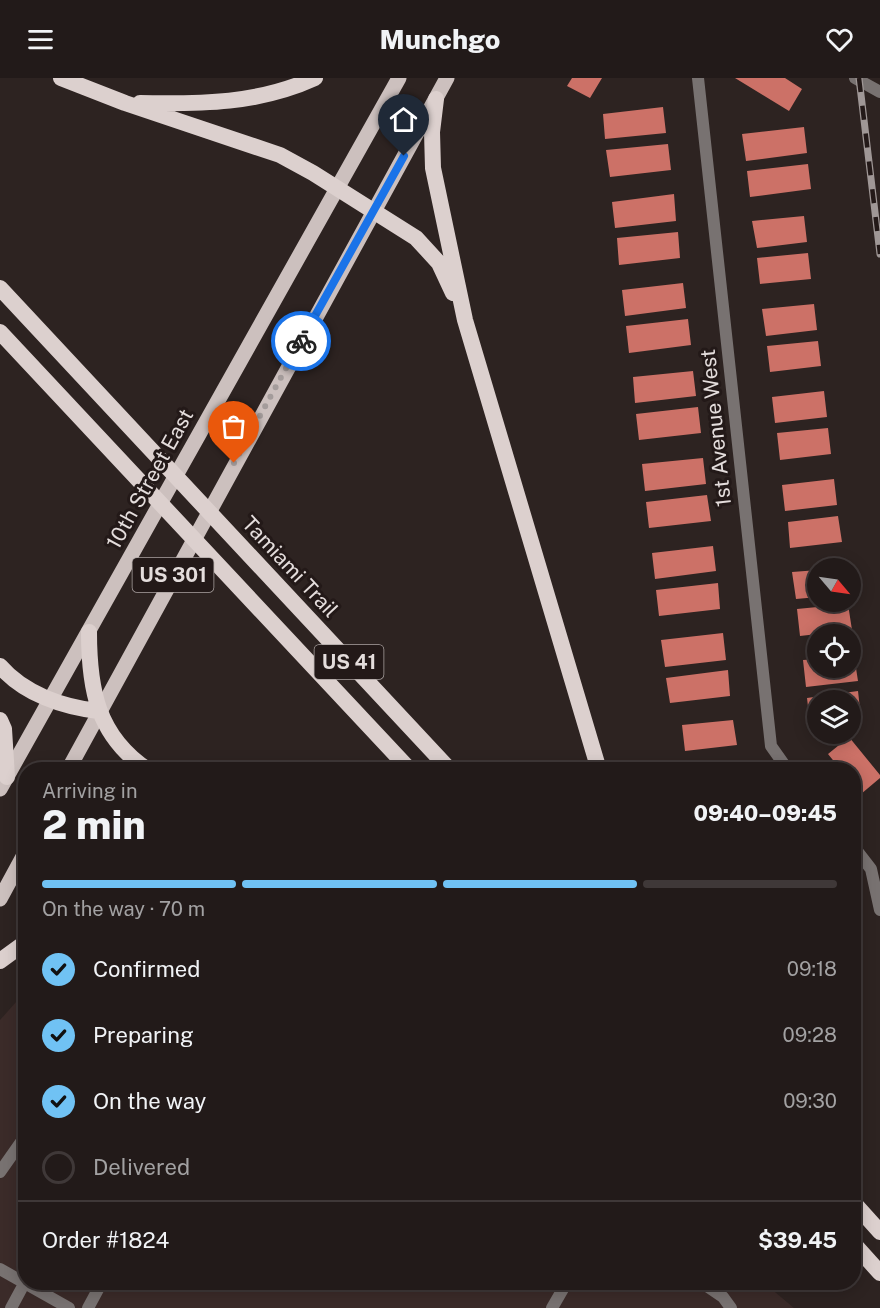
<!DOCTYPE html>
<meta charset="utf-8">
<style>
:root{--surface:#221a19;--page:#2e2726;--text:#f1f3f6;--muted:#a2a1a2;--line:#3f3838;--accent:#70c2f4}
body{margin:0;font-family:"Public Sans",sans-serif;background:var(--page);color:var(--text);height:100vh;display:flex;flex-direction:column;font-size:22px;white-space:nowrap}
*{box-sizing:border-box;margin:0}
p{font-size:20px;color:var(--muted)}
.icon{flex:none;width:33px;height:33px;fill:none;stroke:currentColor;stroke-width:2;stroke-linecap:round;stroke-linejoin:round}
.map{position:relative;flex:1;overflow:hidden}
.sheet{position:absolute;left:18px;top:684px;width:843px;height:528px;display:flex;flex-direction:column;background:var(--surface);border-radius:24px;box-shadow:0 3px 15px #0003,0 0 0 2px var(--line)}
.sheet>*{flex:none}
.needle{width:39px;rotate:119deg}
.buttons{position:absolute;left:807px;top:480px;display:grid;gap:12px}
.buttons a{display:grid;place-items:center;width:54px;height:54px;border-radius:50%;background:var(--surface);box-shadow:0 3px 15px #0003,0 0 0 2px var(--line);font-size:30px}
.pin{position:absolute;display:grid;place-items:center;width:51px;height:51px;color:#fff;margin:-62px -26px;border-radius:50% 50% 50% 0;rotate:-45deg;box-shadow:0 0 6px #0007}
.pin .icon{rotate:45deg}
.courier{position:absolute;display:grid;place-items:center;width:60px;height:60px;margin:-30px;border:4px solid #1a73e8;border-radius:50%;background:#fff;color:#222;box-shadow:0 2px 8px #0007}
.overview em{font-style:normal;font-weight:800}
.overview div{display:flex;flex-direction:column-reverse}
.overview{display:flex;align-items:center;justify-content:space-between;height:102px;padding:0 24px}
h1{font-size:39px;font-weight:800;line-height:45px}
.bar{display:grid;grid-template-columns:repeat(4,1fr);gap:9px 6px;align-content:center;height:72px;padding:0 24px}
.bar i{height:8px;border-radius:4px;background:var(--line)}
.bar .active{background:var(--accent)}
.bar p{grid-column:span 4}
.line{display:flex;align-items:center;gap:15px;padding:0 24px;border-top:2px solid var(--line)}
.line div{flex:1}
ol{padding:0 24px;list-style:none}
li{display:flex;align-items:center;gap:18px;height:66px}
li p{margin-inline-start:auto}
li .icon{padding:6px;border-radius:50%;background:var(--accent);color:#111;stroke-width:4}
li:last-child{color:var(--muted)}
li i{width:33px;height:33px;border:3px solid var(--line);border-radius:50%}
header{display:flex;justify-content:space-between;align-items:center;height:78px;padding:0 24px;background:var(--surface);font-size:27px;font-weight:800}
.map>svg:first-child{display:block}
.built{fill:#3b2b29}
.building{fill:#cc7167}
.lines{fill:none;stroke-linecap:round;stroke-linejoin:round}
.service{stroke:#787271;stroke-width:12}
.minor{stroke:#787271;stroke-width:12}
.primary{stroke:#ccc0be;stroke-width:15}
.trunk{stroke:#dcd0ce;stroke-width:16}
.rail-casing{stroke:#9f9796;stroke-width:7}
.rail{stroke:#231918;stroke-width:4.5;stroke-dasharray:14;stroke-linecap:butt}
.done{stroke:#a49c9b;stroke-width:6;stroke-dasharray:0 10.8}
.route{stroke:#1a73e8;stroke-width:8}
.labels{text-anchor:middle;stroke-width:6;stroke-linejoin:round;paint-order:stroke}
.shield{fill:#231918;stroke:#aaa2a1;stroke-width:1.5}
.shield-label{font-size:20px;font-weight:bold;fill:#e4dddc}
.street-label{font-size:21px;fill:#e4dddc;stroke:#231918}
</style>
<header><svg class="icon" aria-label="menu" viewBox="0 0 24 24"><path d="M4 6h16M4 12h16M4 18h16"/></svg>Munchgo<svg class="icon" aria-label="heart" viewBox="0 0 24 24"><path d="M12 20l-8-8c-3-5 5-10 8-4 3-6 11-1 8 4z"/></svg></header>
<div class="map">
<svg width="880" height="1230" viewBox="0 0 880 1230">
<rect width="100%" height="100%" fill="#2d2321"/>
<!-- built -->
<path class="built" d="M 25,914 L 26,1204 L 763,1204 L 794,1230 L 0,1230 L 0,942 Z"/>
<!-- building -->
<path class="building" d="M 572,0 L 602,0 L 590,20 L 567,8 Z
M 735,0 L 785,0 L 802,11 L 789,33 Z
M 663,29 L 666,55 L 605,61 L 603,36 Z
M 804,49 L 807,75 L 746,83 L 742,56 Z
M 668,66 L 671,92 L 610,99 L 606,72 Z
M 808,86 L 811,111 L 750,119 L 747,93 Z
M 674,116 L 676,143 L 615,150 L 612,124 Z
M 804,138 L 807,164 L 757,170 L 752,143 Z
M 678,154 L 680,180 L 619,187 L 617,160 Z
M 808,175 L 811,201 L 760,206 L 757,180 Z
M 683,205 L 686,230 L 625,238 L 622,212 Z
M 814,226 L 817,252 L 766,258 L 762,231 Z
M 688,241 L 691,267 L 629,275 L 626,248 Z
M 818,263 L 821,288 L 770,294 L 767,268 Z
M 693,293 L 696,318 L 635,325 L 633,299 Z
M 824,313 L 827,339 L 775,345 L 772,319 Z
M 698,329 L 701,355 L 639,362 L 636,336 Z
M 828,350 L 831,376 L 780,382 L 777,355 Z
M 703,380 L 706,406 L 645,413 L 642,386 Z
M 834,401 L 837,427 L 785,433 L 782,407 Z
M 707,417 L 711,443 L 649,450 L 646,424 Z
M 838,438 L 842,464 L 790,470 L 788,444 Z
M 713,468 L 716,493 L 655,501 L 652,475 Z
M 818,492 L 818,519 L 796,521 L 792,494 Z
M 718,505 L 720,531 L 659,538 L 656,512 Z
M 848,526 L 852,552 L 800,558 L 797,531 Z
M 723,555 L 726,582 L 665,589 L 661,562 Z
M 850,577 L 854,577 L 858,603 L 806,609 L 803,582 L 818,581 L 818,590 L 850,590 Z
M 728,592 L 730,618 L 670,625 L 666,600 Z
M 858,613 L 861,640 L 850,641 L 850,622 L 818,622 L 818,645 L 810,646 L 807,620 Z
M 733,642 L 737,667 L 685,673 L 682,647 Z
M 849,659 L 880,697 L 880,700 L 861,716 L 854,706 L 854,692 L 841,692 L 828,676 Z
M 742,682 L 747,692 L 724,692 Z"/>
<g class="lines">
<!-- service -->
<path class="service" d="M 0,1094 L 26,1057
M 0,1191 L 69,1230
M 701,1204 L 723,1219 L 731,1230
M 11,1230 L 24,1206
M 88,1230 L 102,1204
M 552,1230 L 567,1204"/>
<!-- minor -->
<path class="minor" d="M 698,0 L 771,668 L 788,692
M 855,0 L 880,14
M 854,769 L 871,791 L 880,832"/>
<!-- primary -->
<path class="primary" d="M 68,692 L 447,0
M 0,711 L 399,0
M 0,821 L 26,773"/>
<!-- trunk -->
<path class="trunk" d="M 61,0 L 125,25 L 280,77 L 313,95 L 416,160 L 439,185 L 453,215
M 436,21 L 432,54 L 433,90 L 465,242 L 599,692
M 140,25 C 202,26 258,26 315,0
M 0,210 L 450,692
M 0,254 L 410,692
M 89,554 C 89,611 97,658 148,692
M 0,588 C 24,616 63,629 98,633
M 0,642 L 4,651 L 7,699
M 0,883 L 26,864
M 854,1125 L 880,1154
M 854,1166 L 880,1195"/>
<!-- rail casing -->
<g class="rail-casing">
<path id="rail" d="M 859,0 L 880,176"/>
</g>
<!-- rail -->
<use href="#rail" class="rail"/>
</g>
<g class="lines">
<!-- done -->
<path class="done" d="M 234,385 L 301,263"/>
<!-- route -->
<path class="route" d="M 301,263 L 404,78"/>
</g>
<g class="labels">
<!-- shield labels -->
<g class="shield">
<rect x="132.5" y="480" width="81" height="34" rx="4.5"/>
<rect x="314.5" y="567" width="69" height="34" rx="4.5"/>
</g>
<g class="shield-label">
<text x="173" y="504">US 301</text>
<text x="349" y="591">US 41</text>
</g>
<!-- street labels -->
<g class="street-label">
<text transform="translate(716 350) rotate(-96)" y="7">1st Avenue West</text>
<text transform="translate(150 401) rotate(-61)" y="7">10th Street East</text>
<text transform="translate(290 489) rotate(47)" y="7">Tamiami Trail</text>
</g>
</g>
</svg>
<div class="buttons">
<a><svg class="needle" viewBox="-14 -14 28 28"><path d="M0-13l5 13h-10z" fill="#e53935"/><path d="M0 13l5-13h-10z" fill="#a2a1a2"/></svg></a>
<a><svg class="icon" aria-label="locate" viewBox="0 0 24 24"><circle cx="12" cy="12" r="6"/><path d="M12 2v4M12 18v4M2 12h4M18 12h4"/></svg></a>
<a><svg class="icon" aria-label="layers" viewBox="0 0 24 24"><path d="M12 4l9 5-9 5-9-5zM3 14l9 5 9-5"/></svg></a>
</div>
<div class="pin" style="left:234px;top:385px;background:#ea580c"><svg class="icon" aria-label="bag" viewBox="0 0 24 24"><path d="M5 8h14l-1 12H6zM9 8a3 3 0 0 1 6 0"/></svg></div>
<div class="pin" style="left:404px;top:78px;background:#1f2937"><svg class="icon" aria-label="home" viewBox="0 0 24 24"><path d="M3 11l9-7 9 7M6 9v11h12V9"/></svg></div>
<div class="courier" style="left:301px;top:263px"><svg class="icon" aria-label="bike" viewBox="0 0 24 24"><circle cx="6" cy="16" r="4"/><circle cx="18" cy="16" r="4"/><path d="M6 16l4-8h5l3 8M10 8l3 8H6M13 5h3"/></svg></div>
<section class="sheet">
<div class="overview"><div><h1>2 min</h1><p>Arriving in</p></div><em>09:40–09:45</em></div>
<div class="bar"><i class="active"></i><i class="active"></i><i class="active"></i><i></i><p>On the way · 70 m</p></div>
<ol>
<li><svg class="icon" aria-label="check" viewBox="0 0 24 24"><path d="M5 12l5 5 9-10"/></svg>Confirmed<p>09:18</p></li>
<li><svg class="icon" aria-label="check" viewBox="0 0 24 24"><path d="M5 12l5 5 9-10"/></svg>Preparing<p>09:28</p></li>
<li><svg class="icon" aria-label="check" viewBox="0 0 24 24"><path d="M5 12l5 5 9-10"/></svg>On the way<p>09:30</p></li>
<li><i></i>Delivered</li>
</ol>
<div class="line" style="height:78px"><div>Order #1824</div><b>$39.45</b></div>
</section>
</div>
